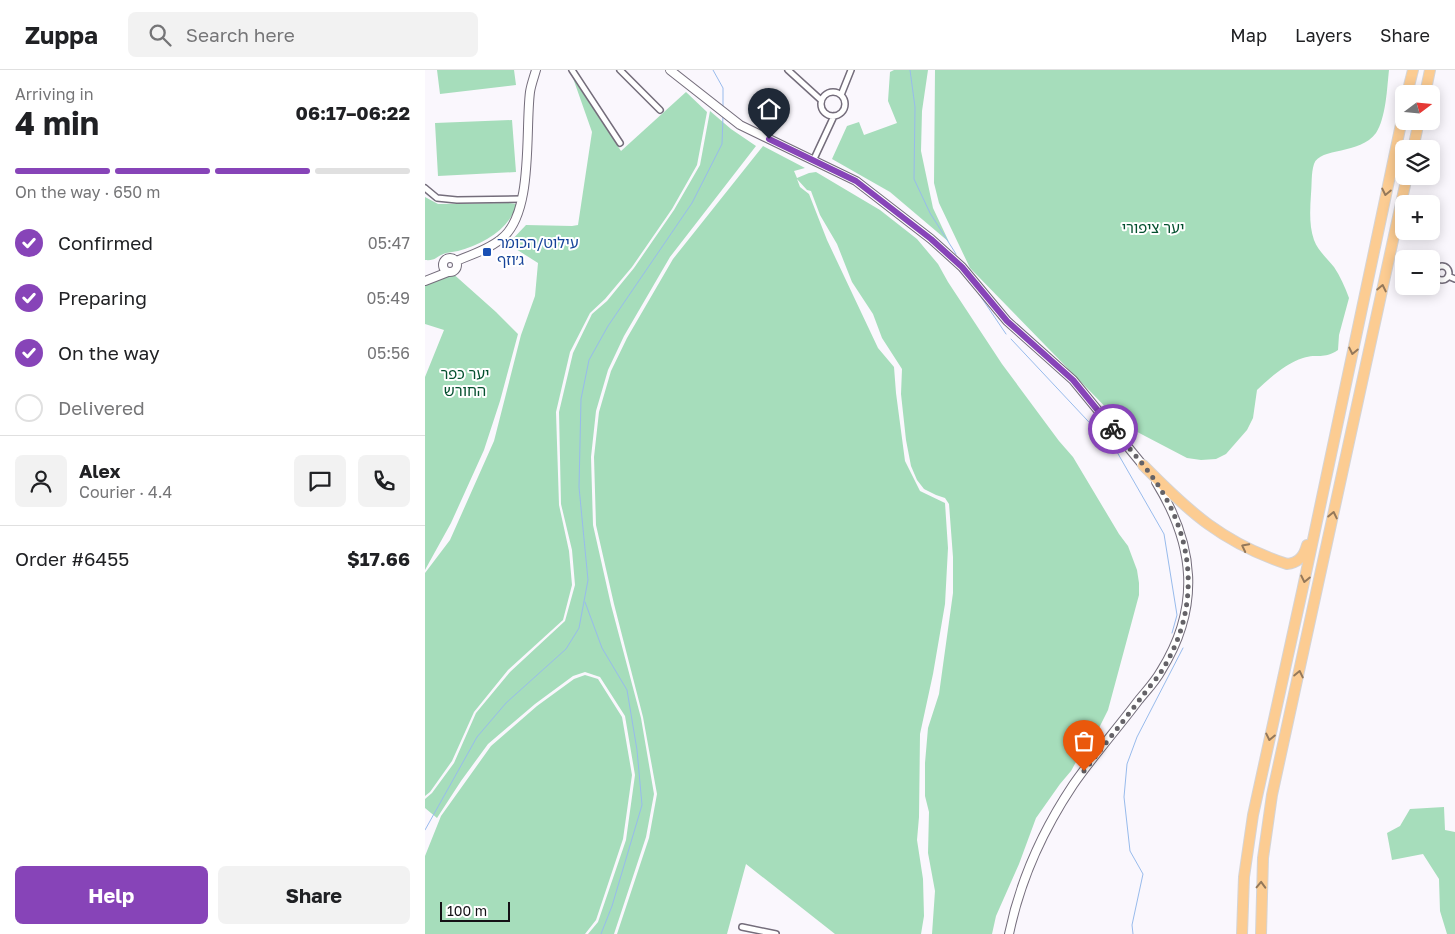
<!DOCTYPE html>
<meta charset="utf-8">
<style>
:root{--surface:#fff;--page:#f2f2f2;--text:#202124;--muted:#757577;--line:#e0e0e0;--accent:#8744b8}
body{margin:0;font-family:"Golos Text","Noto Sans Hebrew",sans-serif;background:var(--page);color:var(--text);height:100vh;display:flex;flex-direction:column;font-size:19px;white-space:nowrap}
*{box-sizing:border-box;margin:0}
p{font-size:16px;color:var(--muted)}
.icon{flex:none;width:28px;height:28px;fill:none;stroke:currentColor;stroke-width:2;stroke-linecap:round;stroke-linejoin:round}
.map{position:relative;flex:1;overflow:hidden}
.side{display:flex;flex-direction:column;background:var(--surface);width:425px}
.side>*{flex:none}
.needle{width:32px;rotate:74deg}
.controls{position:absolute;left:970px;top:15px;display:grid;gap:10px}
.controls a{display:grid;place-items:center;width:45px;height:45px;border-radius:8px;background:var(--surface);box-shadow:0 2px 12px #0003;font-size:25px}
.scale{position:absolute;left:15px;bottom:12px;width:70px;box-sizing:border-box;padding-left:5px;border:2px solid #141116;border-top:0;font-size:14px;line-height:18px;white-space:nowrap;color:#141116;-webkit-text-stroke:4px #fff;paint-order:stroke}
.pin{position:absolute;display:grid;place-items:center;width:42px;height:42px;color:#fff;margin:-51px -21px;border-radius:50% 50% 50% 0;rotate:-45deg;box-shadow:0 0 5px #0007}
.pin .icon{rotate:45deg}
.courier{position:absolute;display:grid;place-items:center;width:50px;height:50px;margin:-25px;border:4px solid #8744b8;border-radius:50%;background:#fff;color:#222;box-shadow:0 1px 6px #0007}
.summary em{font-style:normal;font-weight:700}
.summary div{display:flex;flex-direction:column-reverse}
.summary{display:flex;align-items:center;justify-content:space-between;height:85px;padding:0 15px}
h1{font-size:32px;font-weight:700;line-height:38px}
.bar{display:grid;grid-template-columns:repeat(4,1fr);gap:8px 5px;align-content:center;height:60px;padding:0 15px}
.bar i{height:6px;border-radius:4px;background:var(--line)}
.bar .selected{background:var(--accent)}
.bar p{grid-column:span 4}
.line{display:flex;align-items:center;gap:12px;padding:0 15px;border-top:1px solid var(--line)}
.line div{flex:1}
.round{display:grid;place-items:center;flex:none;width:52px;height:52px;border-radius:8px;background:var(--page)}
ol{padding:0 15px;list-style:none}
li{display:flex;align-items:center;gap:15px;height:55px}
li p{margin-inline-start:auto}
li .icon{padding:5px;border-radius:50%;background:var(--accent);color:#fff;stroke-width:4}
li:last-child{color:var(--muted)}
li i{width:28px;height:28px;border:2px solid var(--line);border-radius:50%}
.action{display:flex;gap:10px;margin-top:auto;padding:10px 15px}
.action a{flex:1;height:58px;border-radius:8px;background:var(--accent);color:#fff;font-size:20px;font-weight:700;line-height:58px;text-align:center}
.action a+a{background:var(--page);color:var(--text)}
header{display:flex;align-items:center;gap:30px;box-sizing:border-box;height:70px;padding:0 25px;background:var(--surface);border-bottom:1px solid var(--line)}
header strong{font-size:24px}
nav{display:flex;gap:28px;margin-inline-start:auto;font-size:18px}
.search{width:350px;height:45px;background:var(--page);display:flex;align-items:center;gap:12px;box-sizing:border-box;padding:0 18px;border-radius:8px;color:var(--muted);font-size:19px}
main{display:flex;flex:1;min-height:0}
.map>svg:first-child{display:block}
.green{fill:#a6ddbb}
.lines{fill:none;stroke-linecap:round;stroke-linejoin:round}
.stream{stroke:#98bbec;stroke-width:1}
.street-casing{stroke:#746d7b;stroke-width:8}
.secondary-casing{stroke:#746d7b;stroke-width:10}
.highway-casing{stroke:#d5d4d5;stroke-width:12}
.street{stroke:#fff;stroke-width:5}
.secondary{stroke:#fff;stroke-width:8}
.highway{stroke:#fccc92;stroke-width:10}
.oneway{stroke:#94785a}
.done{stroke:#646267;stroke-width:5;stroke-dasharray:0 9}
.route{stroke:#8744b8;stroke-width:6}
.transit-dot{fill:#1a4fb4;stroke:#fff;stroke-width:2}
.labels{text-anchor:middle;stroke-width:4;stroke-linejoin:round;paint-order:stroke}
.park-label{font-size:15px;fill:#05502f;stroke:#fff}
.transit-label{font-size:15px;fill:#164399;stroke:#fff;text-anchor:start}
</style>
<header>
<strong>Zuppa</strong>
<div class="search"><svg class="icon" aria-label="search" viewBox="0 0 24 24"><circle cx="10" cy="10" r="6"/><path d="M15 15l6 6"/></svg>Search here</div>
<nav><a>Map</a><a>Layers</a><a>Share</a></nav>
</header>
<main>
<section class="side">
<div class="summary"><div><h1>4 min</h1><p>Arriving in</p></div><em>06:17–06:22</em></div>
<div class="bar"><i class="selected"></i><i class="selected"></i><i class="selected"></i><i></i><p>On the way · 650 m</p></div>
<ol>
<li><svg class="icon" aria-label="check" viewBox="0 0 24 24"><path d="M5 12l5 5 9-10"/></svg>Confirmed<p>05:47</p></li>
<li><svg class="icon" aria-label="check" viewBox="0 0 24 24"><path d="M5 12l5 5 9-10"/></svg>Preparing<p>05:49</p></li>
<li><svg class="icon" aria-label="check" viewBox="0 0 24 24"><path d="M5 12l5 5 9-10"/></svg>On the way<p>05:56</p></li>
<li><i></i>Delivered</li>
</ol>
<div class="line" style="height:90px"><a class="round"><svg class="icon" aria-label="person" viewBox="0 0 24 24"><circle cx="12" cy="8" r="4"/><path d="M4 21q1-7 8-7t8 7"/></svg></a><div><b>Alex</b><p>Courier · 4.4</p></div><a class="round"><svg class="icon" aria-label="chat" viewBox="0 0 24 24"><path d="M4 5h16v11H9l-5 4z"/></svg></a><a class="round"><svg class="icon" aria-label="phone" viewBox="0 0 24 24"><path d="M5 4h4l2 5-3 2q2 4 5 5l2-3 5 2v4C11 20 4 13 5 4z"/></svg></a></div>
<div class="line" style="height:65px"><div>Order #6455</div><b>$17.66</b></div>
<div class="action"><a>Help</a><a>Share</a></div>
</section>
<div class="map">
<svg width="1030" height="864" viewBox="0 0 1030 864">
<rect width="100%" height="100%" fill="#faf7fd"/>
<!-- green -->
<path class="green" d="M 12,0 L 89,0 L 91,15 L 15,24 Z
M 469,0 L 503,0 L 497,41 L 496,81 L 508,138 L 524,172 L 465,122 L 407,89 L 422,56 L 434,52 L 439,65 L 472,53 L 463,31 L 465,2 Z
M 510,0 L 964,0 C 962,18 961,48 951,63 C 935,85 895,77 889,94 C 886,103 887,115 886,124 C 885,139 884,156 889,170 C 893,181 902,188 909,197 C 915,206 920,217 924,228 L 914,265 L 913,280 C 898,290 893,283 878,288 C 861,293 845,308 832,320 L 828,348 L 822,360 L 801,384 L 791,389 L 776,390 L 762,388 L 697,354 L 545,198 L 514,133 L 509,113 Z
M 148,8 L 196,81 L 261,22 L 282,42 L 272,95 L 247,139 L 207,197 L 180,229 L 165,243 L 145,282 L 131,342 L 134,435 L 144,481 L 147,515 L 138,550 L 83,600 L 49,642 L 27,691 L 5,722 L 0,726 L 0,503 L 25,470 L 69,371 L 96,265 L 110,226 L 113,193 L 83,174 L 101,155 L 147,156 L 153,155 L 167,62 Z
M 285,41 L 306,59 L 331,76 L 245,187 L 199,266 L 183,300 L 171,341 L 166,387 L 168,455 L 186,535 L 216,648 L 229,724 L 221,767 L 189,864 L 163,864 L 173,852 L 201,770 L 210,705 L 200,646 L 175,607 L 160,602 L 148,606 L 110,634 L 63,674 L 36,711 L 12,748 L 0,738 L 0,729 L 7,723 L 29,693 L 51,643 L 85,602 L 140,551 L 150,515 L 147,480 L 136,434 L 134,342 L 148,283 L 167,244 L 182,231 L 209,198 L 249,140 L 275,95 Z
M 87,50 L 91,102 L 13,106 L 10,53 Z
M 338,76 L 380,98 L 369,101 L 372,108 L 384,103 L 391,102 L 455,140 L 492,169 L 513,194 L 523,212 L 577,294 L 634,371 L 648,387 L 694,464 L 703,476 L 712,500 L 714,513 L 714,525 L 683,640 L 670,666 L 656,683 L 646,701 L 635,714 L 611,748 L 594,794 L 571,846 L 567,864 L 507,864 L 510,821 L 503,783 L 504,742 L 500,726 L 500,693 L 503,658 L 514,624 L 528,523 L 528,487 L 524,434 L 520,428 L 511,425 L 499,419 L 492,410 L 486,396 L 481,370 L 476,324 L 477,299 L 457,268 L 448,244 L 427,212 L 412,174 L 395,145 L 386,121 L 382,120 L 372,109 L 375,117 L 384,124 L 402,170 L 453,278 L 469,297 L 471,323 L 480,391 L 495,421 L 520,433 L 523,478 L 520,534 L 508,604 L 495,664 L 494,747 L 492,770 L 498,809 L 499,846 L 496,864 L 410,864 L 321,794 L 302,864 L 192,864 L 224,768 L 232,724 L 218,647 L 189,534 L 171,455 L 169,387 L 174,342 L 186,301 L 202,268 L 248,189 Z
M 0,127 L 13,134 L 84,133 L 92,134 C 84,160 58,174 33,181 C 29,182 25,182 21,183 C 11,186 12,191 0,190 Z
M 25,201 L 71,242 L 93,264 L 75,331 L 59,380 L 26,453 L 0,500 L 0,307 L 19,260 L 0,254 L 0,214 Z
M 160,605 L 173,609 L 197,647 L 207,705 L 198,769 L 171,850 L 160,864 L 0,864 L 0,786 L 16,746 L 66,676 L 112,636 L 149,609 Z
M 1019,737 L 1020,760 L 1030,762 L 1030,864 L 1022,864 L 1015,841 L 1014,809 L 998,784 L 967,790 L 962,763 L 975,756 L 985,739 Z"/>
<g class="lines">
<!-- stream -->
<path class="stream" d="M 288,0 L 298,18 L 298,37
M 485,0 L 490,37 L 489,109 L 505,143 L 531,184
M 554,224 L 581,264
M 586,269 L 692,382 L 739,464 L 752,545 L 747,563
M 160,532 L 177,578 L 202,620 L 212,680 L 217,735 L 187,836 L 176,864
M 0,760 L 52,667 L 81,633 L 141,579 L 154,558 L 163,510 L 154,417 L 156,329 L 164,290 L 183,256 L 267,133 L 297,74 L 298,46
M 708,864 L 707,855 L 718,804 L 705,781 L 699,727 L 702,694 L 712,667 L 758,578"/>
<!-- street casing -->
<g class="street-casing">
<path id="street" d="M 147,0 L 195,73
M 195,0 L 235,40
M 363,0 L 396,30
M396 34a12 12 0 1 1 24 0a12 12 0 1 1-24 0Z
M 416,25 L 426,0
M 388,91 L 409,46
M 0,118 L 12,128 L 32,130 L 97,129
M1010 203a7 7 0 1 1 14 0a7 7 0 1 1-14 0Z
M 1023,206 L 1030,209
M 317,857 L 351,864"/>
</g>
<!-- secondary casing -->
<g class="secondary-casing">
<path id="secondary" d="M 245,0 L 315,55 L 431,111 L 506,169 L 537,197 L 582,251 L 648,310 L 721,399
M18 195a7 7 0 1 1 14 0a7 7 0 1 1-14 0Z
M 31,191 C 46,185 64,179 76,169 C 109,144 100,61 105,22 C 106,15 109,7 111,0
M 0,211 L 23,202
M 584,864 C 595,811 618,760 648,715 C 668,686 692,659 713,631 C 721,621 730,612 736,601 C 776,537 770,475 731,412"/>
</g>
<!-- highway casing -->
<g class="highway-casing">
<path id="highway" d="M 982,24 L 988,0
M 1000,24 L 1005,0
M 988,79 L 994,51
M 718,395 C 764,442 798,473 862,494 C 874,493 879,486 882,475
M 817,864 L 819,807 L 828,745 L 878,517 L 979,40
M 836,864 L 838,788 L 847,725 L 982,106"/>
</g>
<!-- street -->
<use href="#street" class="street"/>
<!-- secondary -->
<use href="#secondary" class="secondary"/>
<!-- highway -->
<use href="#highway" class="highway"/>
</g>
<!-- one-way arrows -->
<defs><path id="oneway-chevron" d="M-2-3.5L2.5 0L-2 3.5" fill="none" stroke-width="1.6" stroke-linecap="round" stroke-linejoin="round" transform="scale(1.25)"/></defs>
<g class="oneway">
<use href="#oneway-chevron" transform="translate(961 122) rotate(102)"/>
<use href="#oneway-chevron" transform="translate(957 218) rotate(-78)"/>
<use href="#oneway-chevron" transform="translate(928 281) rotate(102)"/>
<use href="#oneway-chevron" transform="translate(908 445) rotate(-78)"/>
<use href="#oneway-chevron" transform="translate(820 477) rotate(-153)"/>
<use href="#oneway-chevron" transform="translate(880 509) rotate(102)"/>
<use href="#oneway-chevron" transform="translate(874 604) rotate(-78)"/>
<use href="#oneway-chevron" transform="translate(845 667) rotate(102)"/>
<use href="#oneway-chevron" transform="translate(836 815) rotate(-88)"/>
</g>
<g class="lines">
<!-- done -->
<path class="done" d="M 659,701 C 677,678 695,655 713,632 C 720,622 729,612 736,602 C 775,541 771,471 731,412 C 718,393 702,376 688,359"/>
<!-- route -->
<path class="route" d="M 344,69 L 431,111 L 506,169 L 537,197 L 582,251 L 648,310 L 688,359"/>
</g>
<!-- markers -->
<rect class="transit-dot" x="57" y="177" width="10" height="10" rx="2.5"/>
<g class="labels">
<!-- park labels -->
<g class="park-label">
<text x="728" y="163">יער ציפורי</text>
<text x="40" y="309">יער כפר<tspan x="40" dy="17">החורש</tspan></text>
</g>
<!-- transit labels -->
<g class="transit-label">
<text x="72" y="178">עילוט/הכומר<tspan x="72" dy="17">ג׳וזף</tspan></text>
</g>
</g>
</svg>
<div class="controls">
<a><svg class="needle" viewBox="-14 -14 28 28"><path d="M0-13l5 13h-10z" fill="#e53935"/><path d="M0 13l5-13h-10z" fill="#757577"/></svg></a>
<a><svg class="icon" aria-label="layers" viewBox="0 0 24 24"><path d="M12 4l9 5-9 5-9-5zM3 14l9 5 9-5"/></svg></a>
<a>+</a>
<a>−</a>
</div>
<div class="scale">100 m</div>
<div class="pin" style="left:659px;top:701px;background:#ea580c"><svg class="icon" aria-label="bag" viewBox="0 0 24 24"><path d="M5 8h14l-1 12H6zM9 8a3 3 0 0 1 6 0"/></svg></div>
<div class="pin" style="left:344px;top:69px;background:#1f2937"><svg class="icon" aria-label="home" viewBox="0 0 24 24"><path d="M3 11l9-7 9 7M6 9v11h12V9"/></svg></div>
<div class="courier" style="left:688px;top:359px"><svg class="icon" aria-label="bike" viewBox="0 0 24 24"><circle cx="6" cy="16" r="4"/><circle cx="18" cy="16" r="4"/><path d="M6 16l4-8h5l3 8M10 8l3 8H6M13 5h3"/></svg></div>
</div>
</main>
